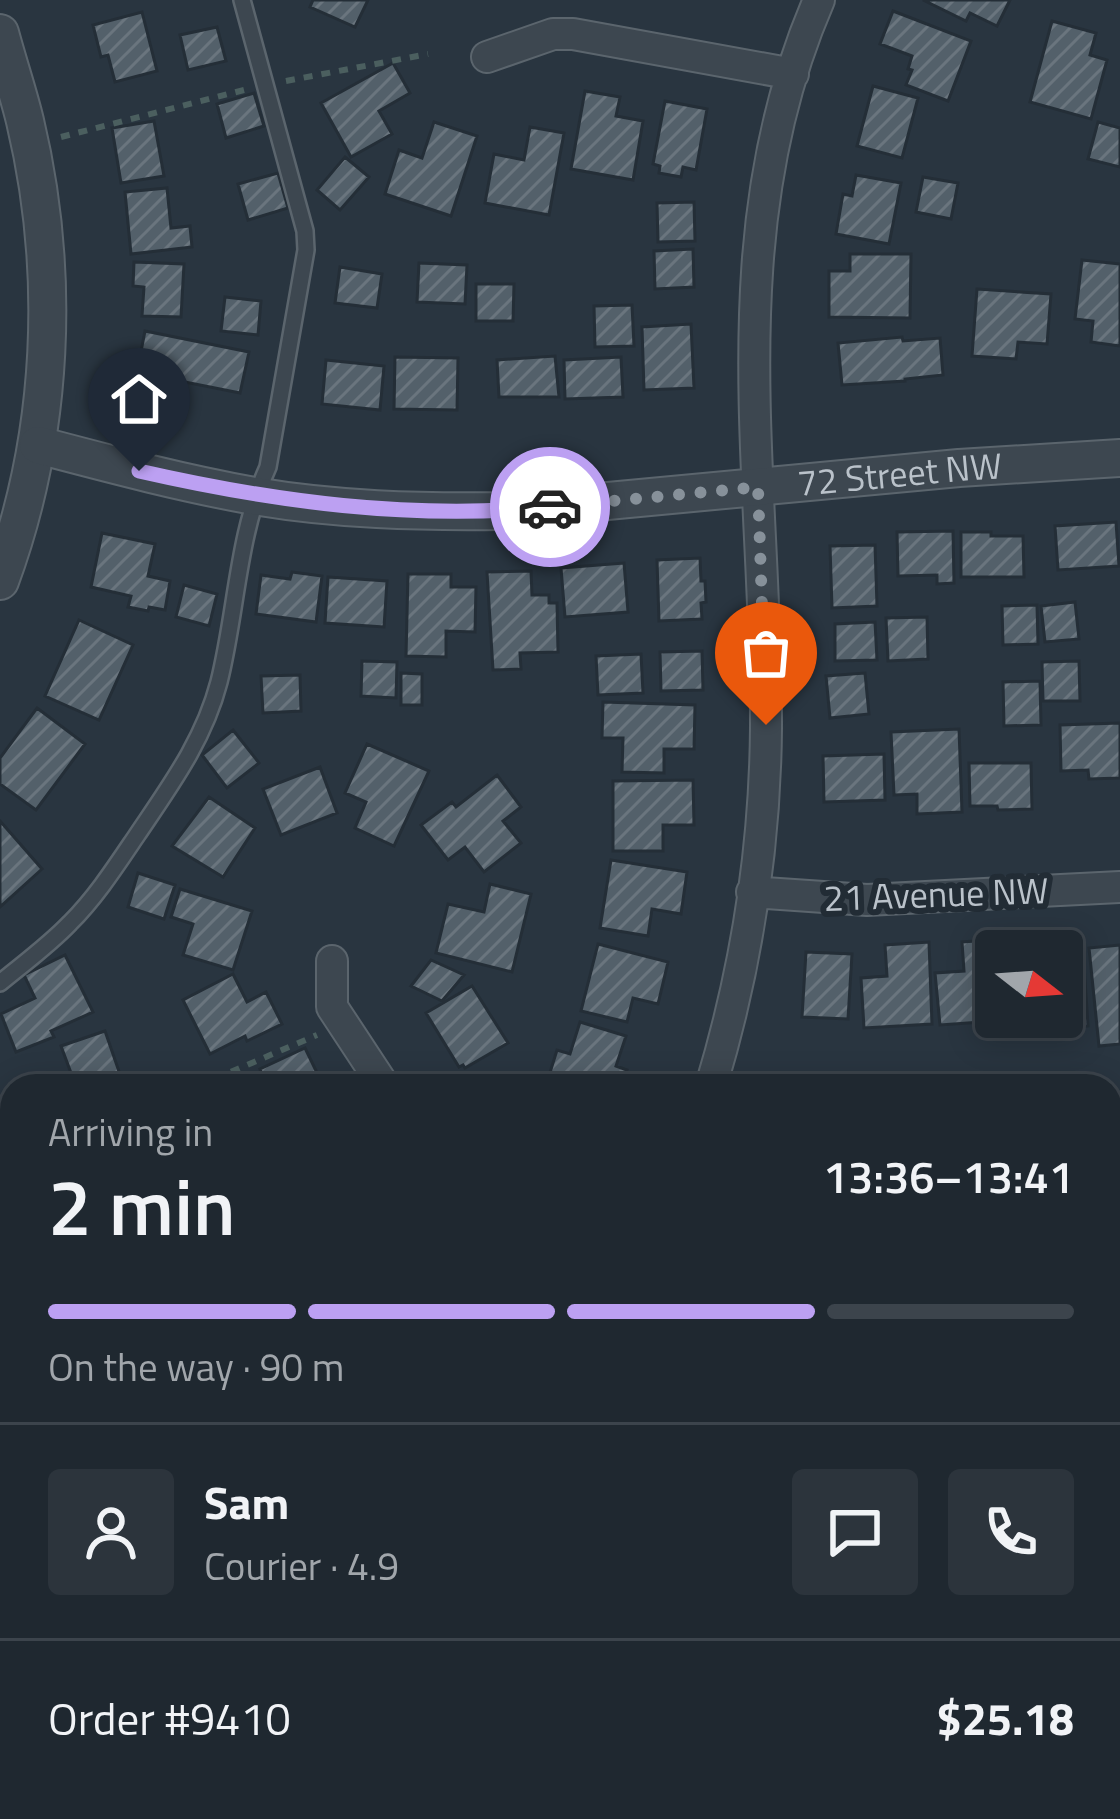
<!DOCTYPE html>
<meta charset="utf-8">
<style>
:root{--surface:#1f2830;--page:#2c343c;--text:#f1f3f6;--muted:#a1a6ab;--line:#3c444c;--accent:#bca0f2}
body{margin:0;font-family:"Titillium Web",sans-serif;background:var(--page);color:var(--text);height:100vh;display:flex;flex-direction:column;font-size:45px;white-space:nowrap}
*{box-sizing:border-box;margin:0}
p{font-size:39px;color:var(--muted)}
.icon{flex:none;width:66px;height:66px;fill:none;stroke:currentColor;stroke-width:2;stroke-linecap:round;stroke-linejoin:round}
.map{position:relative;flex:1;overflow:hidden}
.panel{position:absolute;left:0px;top:1074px;width:1122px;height:747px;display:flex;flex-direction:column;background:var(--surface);border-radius:36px 36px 0 0;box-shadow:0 6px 30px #0003,0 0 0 3px var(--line)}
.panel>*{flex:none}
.needle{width:78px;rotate:107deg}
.controls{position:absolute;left:975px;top:930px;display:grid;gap:24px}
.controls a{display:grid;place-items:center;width:108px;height:108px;border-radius:12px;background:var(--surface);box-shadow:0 6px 30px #0003,0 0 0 3px var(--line);font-size:60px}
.pin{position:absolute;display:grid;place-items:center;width:102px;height:102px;color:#fff;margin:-123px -51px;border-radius:50% 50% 50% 0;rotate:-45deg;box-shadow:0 0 12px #0007}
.pin .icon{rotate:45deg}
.courier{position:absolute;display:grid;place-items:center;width:120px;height:120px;margin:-60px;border:9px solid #bca0f2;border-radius:50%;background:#fff;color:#222;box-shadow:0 3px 15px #0007}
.summary em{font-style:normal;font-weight:600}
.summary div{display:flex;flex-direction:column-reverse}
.summary{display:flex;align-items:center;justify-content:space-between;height:204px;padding:0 48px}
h1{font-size:78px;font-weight:600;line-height:90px}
.bar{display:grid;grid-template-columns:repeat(4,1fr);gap:18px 12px;align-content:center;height:144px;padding:0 48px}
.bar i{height:15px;border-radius:9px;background:var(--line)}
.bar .on{background:var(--accent)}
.bar p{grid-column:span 4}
.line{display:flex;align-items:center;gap:30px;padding:0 48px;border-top:3px solid var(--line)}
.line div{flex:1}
.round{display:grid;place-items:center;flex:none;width:126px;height:126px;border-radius:12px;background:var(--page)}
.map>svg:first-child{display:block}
.building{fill:url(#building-hatch);stroke:#242e37;stroke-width:3}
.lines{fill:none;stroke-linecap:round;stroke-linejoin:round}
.service-casing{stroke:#5b656d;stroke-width:20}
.minor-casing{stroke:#5b656d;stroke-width:34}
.tertiary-casing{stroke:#5b656d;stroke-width:40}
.path{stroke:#4b5f5f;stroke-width:6;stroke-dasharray:9 9;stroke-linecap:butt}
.service{stroke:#3d4750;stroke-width:15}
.minor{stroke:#3d4750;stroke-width:30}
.tertiary{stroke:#3d4750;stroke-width:36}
.done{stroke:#87919a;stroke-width:12;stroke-dasharray:0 21.6}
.route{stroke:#bca0f2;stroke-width:15}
.labels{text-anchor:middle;stroke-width:12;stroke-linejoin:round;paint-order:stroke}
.street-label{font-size:36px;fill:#bac2ca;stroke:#222c35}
</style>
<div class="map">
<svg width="1120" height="1819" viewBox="0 0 1120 1819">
<defs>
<pattern id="building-hatch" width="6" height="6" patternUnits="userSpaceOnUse" patternTransform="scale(3)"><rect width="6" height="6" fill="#53606a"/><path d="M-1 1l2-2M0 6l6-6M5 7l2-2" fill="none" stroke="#6a757e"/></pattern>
</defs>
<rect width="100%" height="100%" fill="#293540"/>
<!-- building -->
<path class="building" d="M 313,0 L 368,0 L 355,27 L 310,7 Z
M 923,0 L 1010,0 L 997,26 L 970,13 L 966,21 Z
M 893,11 L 971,41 L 948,101 L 906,85 L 912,70 L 908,69 L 912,56 L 880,44 Z
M 142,12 L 157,71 L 115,82 L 108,55 L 101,57 L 93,25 Z
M 1052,21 L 1096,33 L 1090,55 L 1107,60 L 1091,119 L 1030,102 Z
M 217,27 L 226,61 L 188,70 L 180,35 Z
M 393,63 L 410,93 L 379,111 L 392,134 L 351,157 L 321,103 Z
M 873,86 L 918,98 L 902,158 L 857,146 Z
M 585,91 L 620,97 L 616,116 L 643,121 L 633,180 L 571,169 Z
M 254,93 L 264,126 L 226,138 L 217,104 Z
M 665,101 L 707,109 L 696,170 L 683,167 L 681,177 L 659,173 L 660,166 L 653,164 Z
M 154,121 L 164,176 L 121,183 L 112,128 Z
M 434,122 L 477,136 L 451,216 L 385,194 L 399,150 L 422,158 Z
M 1098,122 L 1120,128 L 1120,167 L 1088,159 Z
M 530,127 L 564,133 L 549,215 L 485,203 L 494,154 L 524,160 Z
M 345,157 L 369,177 L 340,210 L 317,190 Z
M 278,173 L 288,208 L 248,220 L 238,184 Z
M 856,175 L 901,183 L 889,244 L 836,234 L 843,194 L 852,196 Z
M 923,177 L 958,183 L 951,219 L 916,212 Z
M 167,188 L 171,228 L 190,226 L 192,247 L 131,254 L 125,192 Z
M 694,202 L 695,241 L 658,242 L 657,203 Z
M 693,249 L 694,287 L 655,289 L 654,251 Z
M 850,254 L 911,254 L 910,318 L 829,317 L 829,271 L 850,271 Z
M 1082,260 L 1120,264 L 1120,346 L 1091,342 L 1093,321 L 1075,319 Z
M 134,262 L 184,264 L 181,317 L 142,316 L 144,287 L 133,286 Z
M 419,263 L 467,265 L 465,304 L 417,302 Z
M 340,267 L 382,274 L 377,308 L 335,303 Z
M 476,284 L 514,284 L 513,321 L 476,321 Z
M 977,289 L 1051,294 L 1047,344 L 1018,342 L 1016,359 L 972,356 Z
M 225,297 L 261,301 L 258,335 L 221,331 Z
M 632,305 L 634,346 L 595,347 L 594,306 Z
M 691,324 L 694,388 L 644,390 L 642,327 Z
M 145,331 L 249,352 L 240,393 L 175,380 L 174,384 L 136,377 Z
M 902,337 L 903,341 L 940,338 L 943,375 L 905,379 L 905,381 L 842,385 L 838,343 Z
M 555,356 L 559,397 L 499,397 L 497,360 Z
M 395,357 L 458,358 L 457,410 L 394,409 Z
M 621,357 L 623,397 L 565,399 L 564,360 Z
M 326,360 L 384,366 L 380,410 L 322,404 Z
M 1116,522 L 1119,566 L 1058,570 L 1055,526 Z
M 953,531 L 954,583 L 937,584 L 937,575 L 898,576 L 897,532 Z
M 961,532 L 991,532 L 991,536 L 1023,536 L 1024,577 L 961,577 Z
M 102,533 L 155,544 L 148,576 L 170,581 L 165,610 L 149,607 L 148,611 L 128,607 L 131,596 L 91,587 Z
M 875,545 L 877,606 L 832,608 L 830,546 Z
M 700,558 L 701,581 L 705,581 L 706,602 L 701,603 L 702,619 L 659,621 L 657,560 Z
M 624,563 L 628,612 L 565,617 L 561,568 Z
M 531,571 L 532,595 L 549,595 L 549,603 L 557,603 L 558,652 L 520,653 L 521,669 L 493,670 L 487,572 Z
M 292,572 L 322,576 L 316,622 L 256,614 L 261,575 L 290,579 Z
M 408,574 L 451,574 L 451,587 L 476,587 L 475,632 L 446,631 L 446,657 L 406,656 Z
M 328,577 L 387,581 L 384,627 L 325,623 Z
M 184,585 L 217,594 L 209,626 L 176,617 Z
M 1075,602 L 1079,639 L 1045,642 L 1041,606 Z
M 1037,605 L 1038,644 L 1003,645 L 1002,606 Z
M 927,617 L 928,659 L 888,661 L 886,618 Z
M 79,620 L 133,645 L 99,720 L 45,696 Z
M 875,622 L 877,660 L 835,661 L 835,624 Z
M 702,651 L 703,690 L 661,691 L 660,652 Z
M 641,654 L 643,693 L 598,695 L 596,656 Z
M 362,661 L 397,662 L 396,698 L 361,696 Z
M 1079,661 L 1080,701 L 1043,701 L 1042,662 Z
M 401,673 L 422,674 L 422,705 L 401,705 Z
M 865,673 L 869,714 L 830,718 L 826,676 Z
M 300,675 L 301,711 L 263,713 L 261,676 Z
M 1040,681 L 1041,725 L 1004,726 L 1003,682 Z
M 603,702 L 695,705 L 694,749 L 664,749 L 664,773 L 622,772 L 623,738 L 602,738 Z
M 37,708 L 85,744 L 36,810 L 0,784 L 0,758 Z
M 1120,723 L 1120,778 L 1089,779 L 1088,770 L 1061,771 L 1060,725 Z
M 959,729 L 962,812 L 917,814 L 917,794 L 894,795 L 891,732 Z
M 233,730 L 259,763 L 227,788 L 202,755 Z
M 367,744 L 429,771 L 394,846 L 355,828 L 366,802 L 345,793 Z
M 884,754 L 885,800 L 824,802 L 823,756 Z
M 969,763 L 1031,763 L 1032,809 L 998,810 L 997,806 L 970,806 Z
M 320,767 L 337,813 L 281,835 L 263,789 Z
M 497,775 L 521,807 L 503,821 L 521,843 L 484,872 L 465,847 L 448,860 L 421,825 L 452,802 L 456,807 Z
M 693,780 L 694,825 L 663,825 L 663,851 L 613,851 L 613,781 Z
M 209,797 L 255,828 L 223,877 L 172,846 Z
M 0,821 L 42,869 L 0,907 Z
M 611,860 L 687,872 L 681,914 L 652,909 L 648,936 L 600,928 Z
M 138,873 L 175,885 L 164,919 L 128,907 Z
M 490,884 L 531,894 L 512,972 L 436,953 L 448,904 L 484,912 Z
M 180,889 L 252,911 L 233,970 L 183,955 L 193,924 L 171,917 Z
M 1082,935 L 1088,1026 L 1043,1030 L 1043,1017 L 1062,1017 L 1062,951 L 1038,951 L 1037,938 Z
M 1003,939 L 1004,951 L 996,951 L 996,1017 L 1009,1017 L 1009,1020 L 940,1025 L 935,973 L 964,971 L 962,942 Z
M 929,942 L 932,1024 L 864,1028 L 861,978 L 887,976 L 885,945 Z
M 598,944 L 668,962 L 658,1004 L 633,998 L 627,1022 L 581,1011 Z
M 1120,945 L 1120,1044 L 1099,1046 L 1089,948 Z
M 806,952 L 852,954 L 848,1019 L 802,1017 Z
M 65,955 L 93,1012 L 51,1031 L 54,1037 L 16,1052 L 1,1014 L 35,998 L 24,975 Z
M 431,960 L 464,975 L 442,1001 L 411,986 Z
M 233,974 L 247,1002 L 266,992 L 282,1024 L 247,1041 L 245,1036 L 210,1054 L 183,1000 Z
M 472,986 L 508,1043 L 465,1068 L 463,1065 L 459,1067 L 426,1013 Z
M 580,1022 L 626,1036 L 616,1066 L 627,1070 L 624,1080 L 629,1082 L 628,1086 L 561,1086 L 562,1083 L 548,1079 L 557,1050 L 570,1054 Z
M 105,1031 L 124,1086 L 38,1086 L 71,1073 L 61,1046 Z
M 305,1048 L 320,1079 L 304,1086 L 245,1086 L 242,1081 L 261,1072 L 260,1069 Z
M 0,1374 L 12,1380 L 12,1481 L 0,1475 Z
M 1110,1392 L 1120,1395 L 1120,1444 L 1110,1441 Z
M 1110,1448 L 1120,1451 L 1120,1520 L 1110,1517 Z
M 1110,1528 L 1120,1532 L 1120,1607 L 1110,1603 Z
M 9,1582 L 12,1622 L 0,1626 L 0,1585 Z
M 211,1809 L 265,1809 L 271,1819 L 216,1819 Z
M 785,1809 L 853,1809 L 849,1819 L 788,1819 L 782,1817 Z
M 878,1809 L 945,1809 L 948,1812 L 942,1819 L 885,1819 L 887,1817 Z"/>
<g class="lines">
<!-- service casing -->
<g class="service-casing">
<path id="service" d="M 0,983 C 23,964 49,945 70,923 C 96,897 116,866 137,835 C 170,786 204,740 219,682 C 237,610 237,536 268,467 L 306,250 L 305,231 L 242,0
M 448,1819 L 462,1809"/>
</g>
<!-- minor casing -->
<g class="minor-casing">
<path id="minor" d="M 487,57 L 553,34 L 573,34 L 793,74
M 752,892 L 867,900 L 1120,887
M 332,961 L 332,1007 L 384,1086
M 711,1086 C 746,970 765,848 766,728 C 767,480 716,236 819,0
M 0,1197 L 12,1226
M 0,1801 L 12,1797
M 534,1809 L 546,1819"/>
</g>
<!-- tertiary casing -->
<g class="tertiary-casing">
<g id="tertiary">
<path d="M 0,33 C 8,63 18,92 25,121 C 61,272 54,435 0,581"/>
<path id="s1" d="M 38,445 C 110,464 181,483 254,496 C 336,510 418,512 501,511 L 959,468 L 1120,458"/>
</g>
</g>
<!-- path -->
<path class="path" d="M 286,81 L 428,54
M 61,137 L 244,90
M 198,1086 L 317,1035
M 0,1357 L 7,1350
M 0,1545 L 12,1548
M 1110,1660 L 1120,1670
M 167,1809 L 171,1819"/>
<!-- service -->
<use href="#service" class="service"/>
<!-- minor -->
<use href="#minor" class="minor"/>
<!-- tertiary -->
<use href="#tertiary" class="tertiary"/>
</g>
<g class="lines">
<!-- done -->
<path class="done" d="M 550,507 L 758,487 L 766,725"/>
<!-- route -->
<path class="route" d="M 139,471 C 275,502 410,520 550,507"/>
</g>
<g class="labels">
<!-- street labels -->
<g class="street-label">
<text dy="13" stroke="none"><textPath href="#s1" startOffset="870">72 Street NW</textPath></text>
<text transform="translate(936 894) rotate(-2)" y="13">21 Avenue NW</text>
</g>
</g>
</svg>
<div class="controls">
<a><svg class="needle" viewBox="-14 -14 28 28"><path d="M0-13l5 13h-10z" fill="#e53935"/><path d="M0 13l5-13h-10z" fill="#a1a6ab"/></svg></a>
</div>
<div class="pin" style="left:766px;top:725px;background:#ea580c"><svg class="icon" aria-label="bag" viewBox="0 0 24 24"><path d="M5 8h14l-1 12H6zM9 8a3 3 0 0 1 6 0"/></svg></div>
<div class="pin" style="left:139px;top:471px;background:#1f2937"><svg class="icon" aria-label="home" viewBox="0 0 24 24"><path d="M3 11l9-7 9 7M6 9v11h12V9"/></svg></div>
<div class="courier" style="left:550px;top:507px"><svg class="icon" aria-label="car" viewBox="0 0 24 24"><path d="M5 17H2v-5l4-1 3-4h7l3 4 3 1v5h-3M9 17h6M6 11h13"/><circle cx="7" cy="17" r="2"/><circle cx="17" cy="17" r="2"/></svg></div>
<section class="panel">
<div class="summary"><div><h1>2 min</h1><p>Arriving in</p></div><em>13:36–13:41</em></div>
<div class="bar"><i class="on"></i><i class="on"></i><i class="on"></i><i></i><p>On the way · 90 m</p></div>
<div class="line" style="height:216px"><a class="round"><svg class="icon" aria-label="person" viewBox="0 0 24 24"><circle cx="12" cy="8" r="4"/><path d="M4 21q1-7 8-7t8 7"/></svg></a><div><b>Sam</b><p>Courier · 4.9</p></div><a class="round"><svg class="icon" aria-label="chat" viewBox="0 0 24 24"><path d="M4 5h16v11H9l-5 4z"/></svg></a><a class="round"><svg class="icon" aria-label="phone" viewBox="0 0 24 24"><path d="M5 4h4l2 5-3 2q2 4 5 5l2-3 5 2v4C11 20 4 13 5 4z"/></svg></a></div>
<div class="line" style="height:156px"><div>Order #9410</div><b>$25.18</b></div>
</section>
</div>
